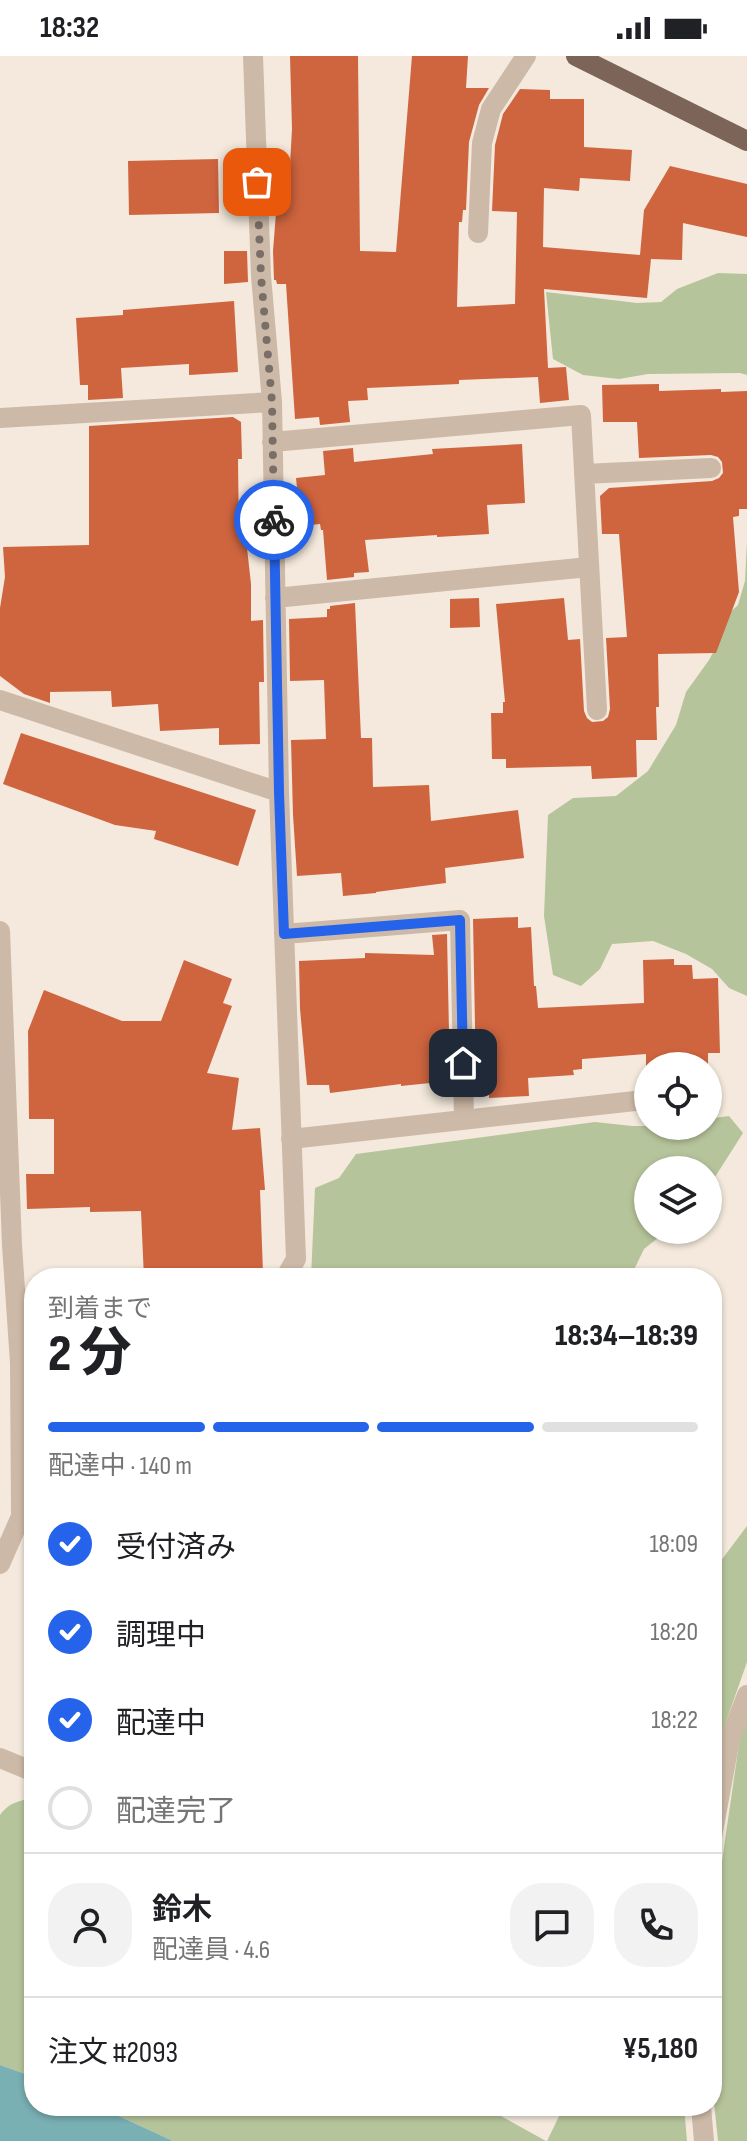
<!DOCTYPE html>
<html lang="ja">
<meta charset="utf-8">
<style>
:root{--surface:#fff;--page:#f2f2f2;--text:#202124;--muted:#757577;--line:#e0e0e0;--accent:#2563eb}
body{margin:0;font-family:"Sofia Sans Condensed","Noto Sans JP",sans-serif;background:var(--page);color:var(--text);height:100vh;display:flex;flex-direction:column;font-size:30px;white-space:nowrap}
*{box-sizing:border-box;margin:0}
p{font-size:26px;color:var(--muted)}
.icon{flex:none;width:44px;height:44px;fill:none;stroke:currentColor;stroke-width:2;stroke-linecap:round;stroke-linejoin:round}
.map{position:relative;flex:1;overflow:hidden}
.drawer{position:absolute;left:24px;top:1212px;width:698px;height:848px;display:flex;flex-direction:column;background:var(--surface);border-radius:32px;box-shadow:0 2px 6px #0004}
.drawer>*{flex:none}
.controls{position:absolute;left:634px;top:996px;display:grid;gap:16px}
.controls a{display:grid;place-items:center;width:88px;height:88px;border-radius:50%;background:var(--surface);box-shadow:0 2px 6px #0004;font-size:40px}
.pin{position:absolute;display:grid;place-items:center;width:68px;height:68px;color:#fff;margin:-34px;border-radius:16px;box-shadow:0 4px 12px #0006}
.courier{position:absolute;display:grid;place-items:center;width:80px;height:80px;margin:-40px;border:6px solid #2563eb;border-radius:50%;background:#fff;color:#222;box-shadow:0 2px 10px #0007}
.summary em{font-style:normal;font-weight:800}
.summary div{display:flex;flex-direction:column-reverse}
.summary{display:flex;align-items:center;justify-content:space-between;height:136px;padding:0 24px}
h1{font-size:52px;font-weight:800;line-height:60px}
.bar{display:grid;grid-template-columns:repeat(4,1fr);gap:12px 8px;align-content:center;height:96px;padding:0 24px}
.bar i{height:10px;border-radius:6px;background:var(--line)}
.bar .active{background:var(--accent)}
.bar p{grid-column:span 4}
.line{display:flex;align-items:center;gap:20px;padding:0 24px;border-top:2px solid var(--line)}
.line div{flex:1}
.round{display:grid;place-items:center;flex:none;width:84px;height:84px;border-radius:32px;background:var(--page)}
ol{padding:0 24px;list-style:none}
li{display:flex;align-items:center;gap:24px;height:88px}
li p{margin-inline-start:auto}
li .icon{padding:8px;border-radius:50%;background:var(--accent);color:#fff;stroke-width:4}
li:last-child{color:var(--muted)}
li i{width:44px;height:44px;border:4px solid var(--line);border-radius:50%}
.status{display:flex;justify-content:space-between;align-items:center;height:56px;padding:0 40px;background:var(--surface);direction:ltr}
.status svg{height:22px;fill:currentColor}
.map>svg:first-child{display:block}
.green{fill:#b6c49b}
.water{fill:#79b0b3}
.building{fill:#cf653f}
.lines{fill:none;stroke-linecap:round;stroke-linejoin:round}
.minor{stroke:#cdb9a7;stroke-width:20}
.primary{stroke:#7c6558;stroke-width:20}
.done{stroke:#7a6f67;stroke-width:8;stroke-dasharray:0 14.4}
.route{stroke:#2563eb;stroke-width:10}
</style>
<div class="status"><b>18:32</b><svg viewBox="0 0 49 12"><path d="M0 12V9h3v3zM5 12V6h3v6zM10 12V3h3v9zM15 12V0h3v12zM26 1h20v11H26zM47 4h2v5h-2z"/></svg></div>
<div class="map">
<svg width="747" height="2085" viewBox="0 0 747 2085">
<rect width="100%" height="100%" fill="#f4e9dc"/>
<!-- green -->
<path class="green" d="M 718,217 L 747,218 L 747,319 L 740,317 L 648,318 L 619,323 L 583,319 L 553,303 L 546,236 L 637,247 L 661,246 L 677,233 Z
M 747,485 L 747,940 L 729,932 L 712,913 L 686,898 L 653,885 L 612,888 L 600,913 L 581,930 L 553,919 L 544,860 L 548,759 L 573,742 L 616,740 L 648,715 L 676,669 L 686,636 L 709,604 L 717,589 L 719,567 L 738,549 L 745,525 Z
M 729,1060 L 743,1077 L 708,1132 L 708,1114 L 648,1114 L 648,1174 L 668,1174 L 644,1193 L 630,1222 L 311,1222 L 315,1132 L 339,1122 L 356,1098 L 595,1066 L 632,1070 L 708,1070 L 708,1063 Z
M 747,1470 L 747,1606 L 720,1683 L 712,1722 L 712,1511 L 717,1510 Z
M 747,1663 L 747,2085 L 718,2085 L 712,2027 L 714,1860 L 740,1681 Z
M 34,1738 L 34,2021 L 0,2009 L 0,1759 C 13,1742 20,1749 34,1738 Z
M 97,2050 L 483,2050 L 546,2085 L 173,2085 Z
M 564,2050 L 684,2050 L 687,2085 L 547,2085 Z"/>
<!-- water -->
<path class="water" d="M 0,2009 L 34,2021 L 34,2050 L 97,2050 L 173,2085 L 0,2085 Z"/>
<!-- building -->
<path class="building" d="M 290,0 L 358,0 L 360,195 L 396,196 L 412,0 L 468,0 L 466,32 L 489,32 L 479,49 L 469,86 L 466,154 L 463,154 L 462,166 L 459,166 L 457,251 L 515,248 L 517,156 L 492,155 L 495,89 L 503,58 L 520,33 L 550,34 L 550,43 L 584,43 L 584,91 L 632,94 L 630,125 L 580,122 L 579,135 L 544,132 L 543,191 L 640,199 L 644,154 L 670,110 L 747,128 L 747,181 L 683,167 L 682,204 L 651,203 L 647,242 L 544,233 L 548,312 L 566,311 L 569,344 L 540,347 L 538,321 L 459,324 L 459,328 L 367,332 L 368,344 L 348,345 L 350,366 L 320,369 L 319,361 L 295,363 L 286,228 L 277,228 L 276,224 L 274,224 L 273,195 L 277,144 L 288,145 L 292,73 Z
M 218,103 L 219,157 L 129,159 L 128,105 Z
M 224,195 L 247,195 L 248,226 L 224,228 Z
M 234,245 L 238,316 L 189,319 L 189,308 L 121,312 L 123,342 L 88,344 L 88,329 L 80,329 L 76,262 L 123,259 L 123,254 Z
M 659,328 L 659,335 L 721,333 L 721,336 L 747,335 L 747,453 L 739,453 L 739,460 L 733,461 L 739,536 L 716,597 L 658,598 L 659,651 L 656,651 L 657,684 L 636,684 L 637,721 L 592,723 L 591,710 L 506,712 L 506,703 L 492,703 L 491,657 L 503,657 L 503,646 L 505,646 L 496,548 L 564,542 L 568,584 L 580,583 L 584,655 L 587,662 L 592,666 L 603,665 L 608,661 L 610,653 L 606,582 L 627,581 L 619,478 L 602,478 L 600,440 L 609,432 L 712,425 L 719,422 L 723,417 L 722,406 L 718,401 L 711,399 L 639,402 L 637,366 L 603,366 L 602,329 Z
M 233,361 L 241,366 L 242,403 L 238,403 L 239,484 L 246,483 L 251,528 L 251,565 L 263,564 L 264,626 L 259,626 L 260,688 L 219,689 L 219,672 L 160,675 L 158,648 L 112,651 L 111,635 L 50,636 L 50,647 L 24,638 L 0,620 L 0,552 L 5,521 L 3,491 L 89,489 L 89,370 Z
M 522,388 L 525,447 L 487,449 L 489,478 L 437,481 L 437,479 L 365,484 L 369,516 L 354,517 L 354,521 L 327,524 L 323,474 L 321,474 L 320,468 L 301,470 L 296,422 L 325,419 L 323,395 L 353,392 L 354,406 L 433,398 L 432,393 Z
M 479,542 L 480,571 L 450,572 L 450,543 Z
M 355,547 L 361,682 L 372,682 L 373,731 L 429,729 L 431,765 L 518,754 L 524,802 L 445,812 L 446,827 L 376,836 L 376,837 L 343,840 L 341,817 L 297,820 L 293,759 L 291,684 L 326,683 L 324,624 L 290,625 L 289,563 L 327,561 L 327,553 L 330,553 L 330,550 Z
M 21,677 L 256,754 L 238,810 L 154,783 L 156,775 L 115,769 L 3,728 Z
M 518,861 L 518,872 L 531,871 L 534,930 L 536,930 L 538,952 L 644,947 L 643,904 L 674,903 L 674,909 L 692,909 L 693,923 L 718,922 L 720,997 L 708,997 L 708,1010 L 646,1010 L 646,998 L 582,1003 L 582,1013 L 573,1014 L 574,1019 L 528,1022 L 529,1040 L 489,1042 L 488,1021 L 476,1023 L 473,863 Z
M 447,878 L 450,1025 L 401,1030 L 401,1028 L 330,1037 L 329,1029 L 307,1029 L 300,953 L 299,905 L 365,902 L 365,897 L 434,899 L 432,879 Z
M 184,904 L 232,923 L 223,947 L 232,950 L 207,1017 L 239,1022 L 232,1074 L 260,1072 L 265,1134 L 260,1134 L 263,1217 L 191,1222 L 144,1222 L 141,1155 L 90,1156 L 90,1151 L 27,1153 L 26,1118 L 54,1118 L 54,1063 L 29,1063 L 28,975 L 44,934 L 122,965 L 161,965 Z"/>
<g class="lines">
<!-- minor -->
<path class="minor" d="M 253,0 L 261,220 L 272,346 L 279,736 L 296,1203 L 285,1222
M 478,177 L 482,87 L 491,53 L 526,0
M 0,362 L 272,346
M 272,386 L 581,359 L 597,654
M 584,418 L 711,412
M 275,542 L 589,511
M 0,644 L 279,736
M 0,875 L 12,1189 L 20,1307 L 21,1458
M 284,878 L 460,864 L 464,1064
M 291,1083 L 635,1045
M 0,1508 L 26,1449
M 0,1702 L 34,1716
M 712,1781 L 730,1683 L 747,1639
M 701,2050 L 704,2085"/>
<!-- primary -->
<path class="primary" d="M 576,0 L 747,85"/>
</g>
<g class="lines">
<!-- done -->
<path class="done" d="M 257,126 L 261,220 L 272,346 L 274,464"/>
<!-- route -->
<path class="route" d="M 274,464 L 279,736 L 284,878 L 460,864 L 463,1007"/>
</g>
</svg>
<div class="controls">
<a><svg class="icon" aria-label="locate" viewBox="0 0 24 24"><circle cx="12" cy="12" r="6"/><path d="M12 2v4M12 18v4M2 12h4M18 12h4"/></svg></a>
<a><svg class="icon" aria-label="layers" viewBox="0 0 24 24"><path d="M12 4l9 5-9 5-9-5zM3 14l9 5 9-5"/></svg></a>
</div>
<div class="pin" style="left:257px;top:126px;background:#ea580c"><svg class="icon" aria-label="bag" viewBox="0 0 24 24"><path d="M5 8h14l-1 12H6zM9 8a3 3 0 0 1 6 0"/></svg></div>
<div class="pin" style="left:463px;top:1007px;background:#1f2937"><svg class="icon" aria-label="home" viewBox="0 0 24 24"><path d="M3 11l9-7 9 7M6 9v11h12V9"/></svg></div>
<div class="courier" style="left:274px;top:464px"><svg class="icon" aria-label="bike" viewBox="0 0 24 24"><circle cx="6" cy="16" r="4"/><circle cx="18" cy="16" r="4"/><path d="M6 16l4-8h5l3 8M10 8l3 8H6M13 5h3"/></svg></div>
<section class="drawer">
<div class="summary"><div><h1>2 分</h1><p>到着まで</p></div><em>18:34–18:39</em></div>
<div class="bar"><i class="active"></i><i class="active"></i><i class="active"></i><i></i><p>配達中 · 140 m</p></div>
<ol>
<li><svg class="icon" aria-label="check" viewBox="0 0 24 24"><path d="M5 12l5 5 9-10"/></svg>受付済み<p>18:09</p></li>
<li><svg class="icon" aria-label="check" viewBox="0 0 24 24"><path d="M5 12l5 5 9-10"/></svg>調理中<p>18:20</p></li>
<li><svg class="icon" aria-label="check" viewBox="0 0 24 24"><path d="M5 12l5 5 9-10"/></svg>配達中<p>18:22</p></li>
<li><i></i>配達完了</li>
</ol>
<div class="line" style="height:144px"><a class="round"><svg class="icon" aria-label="person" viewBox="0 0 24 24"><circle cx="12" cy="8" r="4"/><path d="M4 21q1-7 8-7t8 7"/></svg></a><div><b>鈴木</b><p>配達員 · 4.6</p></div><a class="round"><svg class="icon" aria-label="chat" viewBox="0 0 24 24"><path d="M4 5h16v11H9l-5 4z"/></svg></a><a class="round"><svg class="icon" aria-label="phone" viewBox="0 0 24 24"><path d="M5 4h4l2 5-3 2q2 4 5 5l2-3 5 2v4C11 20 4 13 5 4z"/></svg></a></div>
<div class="line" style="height:104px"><div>注文 #2093</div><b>¥5,180</b></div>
</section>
</div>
